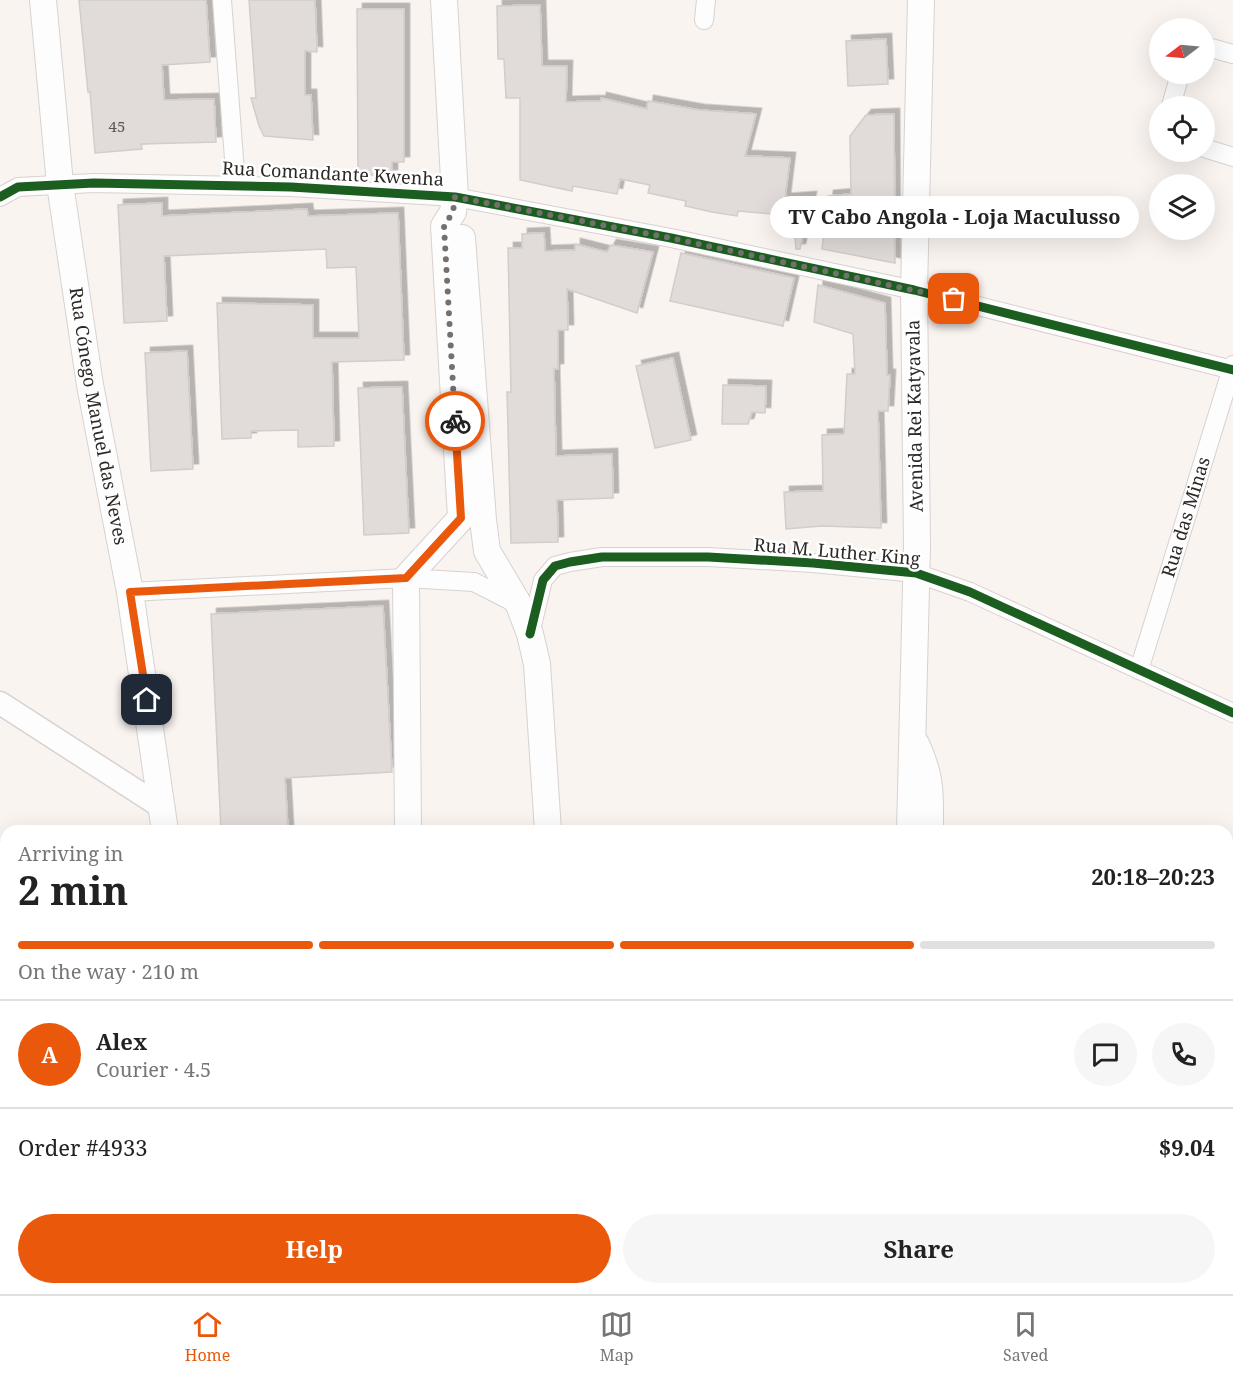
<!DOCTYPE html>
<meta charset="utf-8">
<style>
:root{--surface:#fff;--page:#f6f6f6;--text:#222;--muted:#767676;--line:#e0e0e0;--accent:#ea580c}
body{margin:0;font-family:"Noto Serif",serif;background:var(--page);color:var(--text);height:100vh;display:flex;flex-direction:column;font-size:22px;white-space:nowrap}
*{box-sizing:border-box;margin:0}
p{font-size:20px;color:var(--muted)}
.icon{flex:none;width:33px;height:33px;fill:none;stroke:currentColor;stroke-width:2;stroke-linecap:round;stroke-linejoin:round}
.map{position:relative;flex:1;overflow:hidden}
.side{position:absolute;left:0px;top:825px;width:1233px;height:470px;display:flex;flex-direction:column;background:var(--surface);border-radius:18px 18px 0 0;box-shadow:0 6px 24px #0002}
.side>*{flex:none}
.needle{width:39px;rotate:254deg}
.fabs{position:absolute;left:1149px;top:18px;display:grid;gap:12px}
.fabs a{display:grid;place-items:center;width:66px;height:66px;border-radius:50%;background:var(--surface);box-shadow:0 6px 24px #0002;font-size:30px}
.pin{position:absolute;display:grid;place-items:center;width:51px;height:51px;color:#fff;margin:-26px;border-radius:12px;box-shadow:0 3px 9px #0006}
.courier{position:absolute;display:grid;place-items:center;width:60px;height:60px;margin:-30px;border:4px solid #ea580c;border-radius:50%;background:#fff;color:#222;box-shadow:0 2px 8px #0007}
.bubble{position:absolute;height:42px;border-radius:21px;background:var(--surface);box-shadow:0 6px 24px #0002;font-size:20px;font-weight:700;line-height:42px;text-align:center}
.summary em{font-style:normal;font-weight:700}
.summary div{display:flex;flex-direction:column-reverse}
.summary{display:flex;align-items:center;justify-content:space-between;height:102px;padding:0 18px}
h1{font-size:39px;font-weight:700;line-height:45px}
.bar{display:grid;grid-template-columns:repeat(4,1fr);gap:9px 6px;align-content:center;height:72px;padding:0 18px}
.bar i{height:8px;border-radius:4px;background:var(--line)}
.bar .active{background:var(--accent)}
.bar p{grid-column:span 4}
.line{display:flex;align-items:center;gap:15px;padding:0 18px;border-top:2px solid var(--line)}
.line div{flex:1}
.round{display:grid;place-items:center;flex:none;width:63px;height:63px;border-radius:32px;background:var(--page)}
.primary-button{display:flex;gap:12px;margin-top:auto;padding:12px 18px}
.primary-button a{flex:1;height:69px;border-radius:36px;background:var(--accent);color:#fff;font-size:24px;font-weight:700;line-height:69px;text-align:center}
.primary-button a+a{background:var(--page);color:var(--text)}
.tab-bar{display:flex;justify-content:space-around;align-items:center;height:84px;border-top:2px solid var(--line);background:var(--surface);font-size:16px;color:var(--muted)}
.tab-bar a{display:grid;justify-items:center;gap:3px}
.tab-bar .active{color:var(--accent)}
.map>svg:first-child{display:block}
.forest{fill:url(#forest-firs)}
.building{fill:#e1dcd9;stroke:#d1cdca;stroke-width:1.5;filter:url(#shadow)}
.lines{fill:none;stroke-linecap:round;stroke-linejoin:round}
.minor-casing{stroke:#d7d2d0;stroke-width:20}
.tertiary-casing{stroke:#d7d2d0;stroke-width:25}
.secondary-casing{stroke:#d7d2d0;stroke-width:28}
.minor{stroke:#fefdfd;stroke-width:18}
.tertiary{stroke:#fefdfd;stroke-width:22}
.secondary{stroke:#fefdfd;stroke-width:26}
.cycleway-casing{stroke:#fff;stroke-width:13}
.cycleway{stroke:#1b5e20;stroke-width:9}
.done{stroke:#74706d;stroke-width:6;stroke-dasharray:0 10.8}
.route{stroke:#ea580c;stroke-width:8}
.labels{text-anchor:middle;stroke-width:5;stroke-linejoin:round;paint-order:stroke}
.number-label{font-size:15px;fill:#595653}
.street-label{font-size:18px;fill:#2c2926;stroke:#fff}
</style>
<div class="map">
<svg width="1233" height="1294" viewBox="0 0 1233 1294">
<defs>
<pattern id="forest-firs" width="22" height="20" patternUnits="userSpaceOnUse" patternTransform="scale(1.5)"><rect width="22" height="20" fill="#c7dccc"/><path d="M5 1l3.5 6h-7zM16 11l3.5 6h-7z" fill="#abbdaf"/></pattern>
<filter id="shadow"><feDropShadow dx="5.5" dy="-5.5" stdDeviation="0" flood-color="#0004"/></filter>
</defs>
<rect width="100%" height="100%" fill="#faf4f0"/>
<!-- forest -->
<path class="forest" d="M 6,1164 L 6,1226 L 0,1232 L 0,1166 Z"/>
<!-- building -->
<path class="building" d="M 79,0 L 206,0 L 210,62 L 162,65 L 164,100 L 214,99 L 216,142 L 141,144 L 142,149 L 95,153 L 90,92 L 88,92 Z
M 249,0 L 315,0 L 317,52 L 305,51 L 305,95 L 311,95 L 313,140 L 264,136 L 259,126 L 251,98 L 256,98 Z
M 540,5 L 542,66 L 567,66 L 566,102 L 601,101 L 601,98 L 647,109 L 648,101 L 699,110 L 756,114 L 745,156 L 790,158 L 785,199 L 811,197 L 800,249 L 796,249 L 793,216 L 738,211 L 737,216 L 712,212 L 685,206 L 686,201 L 648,193 L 650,185 L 620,179 L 617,194 L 573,186 L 572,191 L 520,180 L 520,98 L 506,98 L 504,59 L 498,59 L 497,6 Z
M 357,9 L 404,9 L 404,162 L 392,162 L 392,175 L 358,175 Z
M 886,39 L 888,84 L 848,86 L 846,41 Z
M 894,114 L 895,263 L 822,249 L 828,196 L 851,194 L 850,136 L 866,115 Z
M 162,203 L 162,216 L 307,209 L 308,216 L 398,213 L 404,360 L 332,362 L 334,446 L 298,447 L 298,430 L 251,431 L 251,438 L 222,439 L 217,303 L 313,305 L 313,338 L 359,338 L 356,267 L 327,268 L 326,249 L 164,256 L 167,321 L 124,323 L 118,205 Z
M 544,233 L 545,251 L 575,250 L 575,244 L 607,252 L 611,245 L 653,252 L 637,313 L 567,289 L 568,330 L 558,330 L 558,369 L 554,369 L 556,456 L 612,454 L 613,498 L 557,500 L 558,542 L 511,543 L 507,392 L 511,392 L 508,248 L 522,248 L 522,234 Z
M 681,253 L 794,278 L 783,326 L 670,301 Z
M 818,285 L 885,303 L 887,375 L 890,375 L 888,411 L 878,411 L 881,528 L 822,526 L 786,529 L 784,492 L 823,491 L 822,435 L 844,434 L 847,374 L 855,374 L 853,334 L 814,322 Z
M 187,351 L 193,469 L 151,471 L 145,353 Z
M 673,358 L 691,440 L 655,448 L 636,366 Z
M 723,385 L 766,386 L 765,413 L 752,412 L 748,424 L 722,424 Z
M 402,387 L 409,533 L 364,535 L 358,388 Z
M 383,606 L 392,772 L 285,778 L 288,831 L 221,831 L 211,614 Z"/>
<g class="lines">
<!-- minor casing -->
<g class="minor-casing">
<g id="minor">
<path d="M 222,0 L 236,185"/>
<path d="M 704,20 L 706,0"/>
<path d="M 1204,46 L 1233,54"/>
<path d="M 1171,106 L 1180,74"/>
<path d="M 1204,148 L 1233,157"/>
<path d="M 0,197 L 18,187 L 94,183 L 291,187 L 455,197 L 671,238 L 914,290 L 1233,370"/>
<path d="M 130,592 L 406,578 L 474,582 L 519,605"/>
<path d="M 530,634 L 543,580 L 555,566 L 570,562 L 602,557 L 708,557 L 813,563 L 916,573 L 970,592 L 1233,713"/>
<path id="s1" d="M 1139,670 L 1233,365"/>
<path d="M 0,850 L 6,859"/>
<path d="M 0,900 L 6,894"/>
<path d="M 1227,922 L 1233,924"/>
<path d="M 191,1288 L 191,1294"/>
</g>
</g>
<!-- tertiary casing -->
<g class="tertiary-casing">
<path id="tertiary" d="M 0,703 L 163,808
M 1227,1087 L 1233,1068
M 1227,1203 L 1233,1212
M 1209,1294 L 1210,1288"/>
</g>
<!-- secondary casing -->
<g class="secondary-casing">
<g id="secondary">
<path id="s2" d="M 43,0 L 60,184 L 90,385 L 130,592 L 165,831"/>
<path d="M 462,238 L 483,520 L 487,551 L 519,605 L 530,634 L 537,664 L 548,831"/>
<path d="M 916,744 C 932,778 930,794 930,831"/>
<path d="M 408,831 L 406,578 L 461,518 L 444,226 L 453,212 L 455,197 L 444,0"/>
<path d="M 910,831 L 917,546 L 914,290 L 921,0"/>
<path d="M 0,1094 L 6,1095"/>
<path d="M 0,1136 L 6,1136"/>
<path d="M 495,1288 L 495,1294"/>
<path d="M 883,1288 L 883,1294"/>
<path d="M 903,1294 L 903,1288"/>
<path d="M 921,1294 L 921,1288"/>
</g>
</g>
<!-- minor -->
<use href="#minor" class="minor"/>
<!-- tertiary -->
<use href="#tertiary" class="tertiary"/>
<!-- secondary -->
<use href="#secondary" class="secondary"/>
<!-- cycleway casing -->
<g class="cycleway-casing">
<path id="cycleway" d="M 0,197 L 18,187 L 94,183 L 291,187 L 455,197 L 671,238 L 914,290 L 1233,370
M 530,634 L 543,580 L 555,566 L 570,562 L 602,557 L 708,557 L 813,563 L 916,573 L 970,592 L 1233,713"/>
</g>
<!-- cycleway -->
<use href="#cycleway" class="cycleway"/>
</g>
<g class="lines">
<!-- done -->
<path class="done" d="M 455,421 L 444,226 L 453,212 L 455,197 L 671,238 L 954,299"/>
<!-- route -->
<path class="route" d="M 147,700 L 130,592 L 406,578 L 461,518 L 455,421"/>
</g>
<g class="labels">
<!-- number labels -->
<g class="number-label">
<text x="117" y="132">45</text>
</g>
<!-- street labels -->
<g class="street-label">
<text transform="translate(333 174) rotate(3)" y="6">Rua Comandante Kwenha</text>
<text dy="6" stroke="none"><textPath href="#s2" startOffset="420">Rua Cónego Manuel das Neves</textPath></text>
<text transform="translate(915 416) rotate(-91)" y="6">Avenida Rei Katyavala</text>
<text dy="6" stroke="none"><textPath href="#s1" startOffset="160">Rua das Minas</textPath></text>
<text transform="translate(837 552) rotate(5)" y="6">Rua M. Luther King</text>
</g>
</g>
</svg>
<div class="fabs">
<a><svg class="needle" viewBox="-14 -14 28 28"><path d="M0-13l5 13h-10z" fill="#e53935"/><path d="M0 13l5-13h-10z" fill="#767676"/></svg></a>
<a><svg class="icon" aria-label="locate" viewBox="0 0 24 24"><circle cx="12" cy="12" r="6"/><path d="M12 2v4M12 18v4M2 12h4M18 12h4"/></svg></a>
<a><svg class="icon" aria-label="layers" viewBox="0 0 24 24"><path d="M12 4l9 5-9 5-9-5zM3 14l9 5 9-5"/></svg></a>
</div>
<div class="pin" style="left:954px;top:299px;background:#ea580c"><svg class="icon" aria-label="bag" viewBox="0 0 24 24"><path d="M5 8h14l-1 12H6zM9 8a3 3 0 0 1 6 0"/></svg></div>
<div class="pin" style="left:147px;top:700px;background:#1f2937"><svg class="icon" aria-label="home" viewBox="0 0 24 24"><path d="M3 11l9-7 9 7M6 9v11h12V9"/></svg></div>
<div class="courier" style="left:455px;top:421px"><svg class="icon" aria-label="bike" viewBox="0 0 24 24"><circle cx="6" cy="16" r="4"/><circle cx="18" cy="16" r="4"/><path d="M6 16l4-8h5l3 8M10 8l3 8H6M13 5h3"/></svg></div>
<div class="bubble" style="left:770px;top:196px;width:369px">TV Cabo Angola - Loja Maculusso</div>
<section class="side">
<div class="summary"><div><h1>2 min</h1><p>Arriving in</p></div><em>20:18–20:23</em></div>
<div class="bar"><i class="active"></i><i class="active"></i><i class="active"></i><i></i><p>On the way · 210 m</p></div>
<div class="line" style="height:108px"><b class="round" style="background:var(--accent);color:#fff">A</b><div><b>Alex</b><p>Courier · 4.5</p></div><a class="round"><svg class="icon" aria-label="chat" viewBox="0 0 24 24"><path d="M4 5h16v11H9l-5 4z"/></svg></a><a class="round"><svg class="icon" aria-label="phone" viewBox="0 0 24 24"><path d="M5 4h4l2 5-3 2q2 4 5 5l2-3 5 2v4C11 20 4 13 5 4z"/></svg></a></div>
<div class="line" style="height:78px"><div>Order #4933</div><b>$9.04</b></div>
<div class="primary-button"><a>Help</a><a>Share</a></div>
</section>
</div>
<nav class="tab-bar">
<a class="active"><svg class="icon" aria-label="home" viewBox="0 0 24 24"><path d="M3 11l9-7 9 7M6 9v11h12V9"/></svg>Home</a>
<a><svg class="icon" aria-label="map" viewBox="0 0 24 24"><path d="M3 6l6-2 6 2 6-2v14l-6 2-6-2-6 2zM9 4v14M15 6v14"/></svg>Map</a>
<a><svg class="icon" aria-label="saved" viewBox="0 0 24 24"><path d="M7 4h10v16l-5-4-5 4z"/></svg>Saved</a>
</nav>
